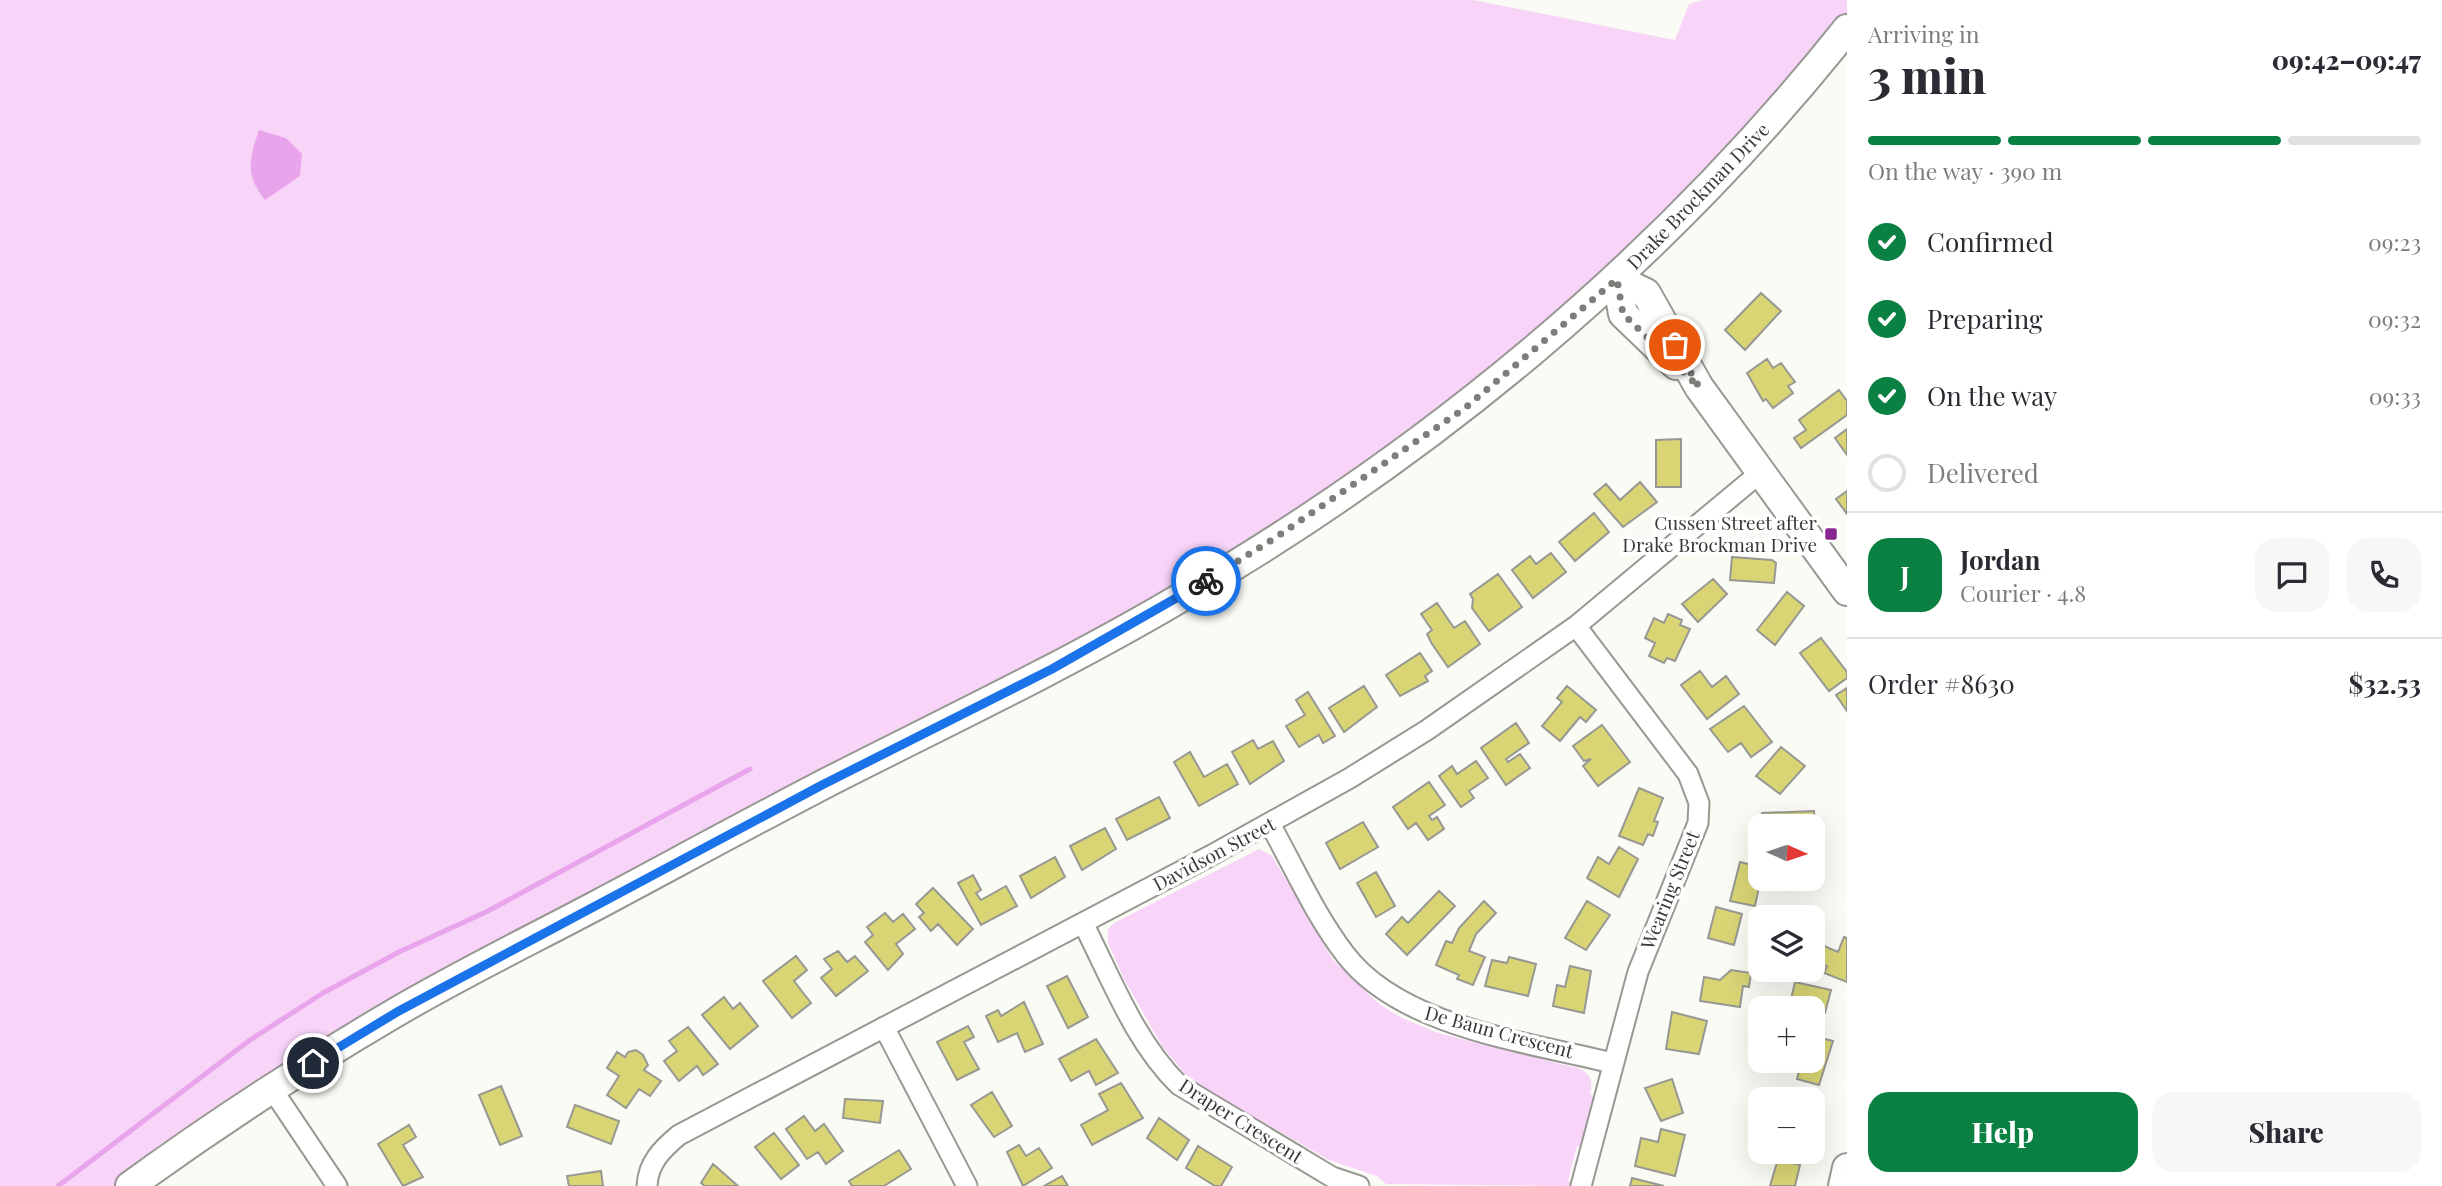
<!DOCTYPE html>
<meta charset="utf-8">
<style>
:root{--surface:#fff;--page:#f7f7f7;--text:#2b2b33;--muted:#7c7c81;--line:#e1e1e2;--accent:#0b8043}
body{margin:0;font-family:"Playfair Display",serif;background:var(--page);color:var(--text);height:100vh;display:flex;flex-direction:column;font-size:26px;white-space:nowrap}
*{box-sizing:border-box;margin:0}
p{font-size:23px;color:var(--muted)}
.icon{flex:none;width:38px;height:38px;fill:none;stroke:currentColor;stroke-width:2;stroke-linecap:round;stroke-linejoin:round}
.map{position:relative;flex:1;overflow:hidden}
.details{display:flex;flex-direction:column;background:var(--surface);width:595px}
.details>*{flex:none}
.needle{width:46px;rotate:93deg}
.fabs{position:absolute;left:1748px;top:814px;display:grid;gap:14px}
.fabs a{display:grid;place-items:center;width:77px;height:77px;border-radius:14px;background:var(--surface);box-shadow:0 7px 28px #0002;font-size:35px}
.pin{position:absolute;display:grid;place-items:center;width:60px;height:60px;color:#fff;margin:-30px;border:4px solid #fff;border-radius:50%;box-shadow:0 2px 7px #0007}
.courier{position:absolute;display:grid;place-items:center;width:70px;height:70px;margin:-35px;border:5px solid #1a73e8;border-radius:50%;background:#fff;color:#222;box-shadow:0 2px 9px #0007}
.summary em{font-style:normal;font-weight:800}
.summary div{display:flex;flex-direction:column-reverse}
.summary{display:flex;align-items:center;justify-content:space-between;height:119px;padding:0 21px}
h1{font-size:46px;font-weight:800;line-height:52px}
.bar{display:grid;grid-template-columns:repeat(4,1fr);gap:10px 7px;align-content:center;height:84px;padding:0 21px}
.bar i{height:9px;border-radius:5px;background:var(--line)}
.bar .selected{background:var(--accent)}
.bar p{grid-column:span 4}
.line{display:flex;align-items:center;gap:18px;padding:0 21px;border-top:2px solid var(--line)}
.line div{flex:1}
.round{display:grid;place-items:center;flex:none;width:74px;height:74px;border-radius:21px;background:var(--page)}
ol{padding:0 21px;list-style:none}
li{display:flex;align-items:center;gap:21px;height:77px}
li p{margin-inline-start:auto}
li .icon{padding:7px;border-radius:50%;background:var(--accent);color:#fff;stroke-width:4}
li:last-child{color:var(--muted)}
li i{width:38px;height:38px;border:4px solid var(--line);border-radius:50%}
.primary-button{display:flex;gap:14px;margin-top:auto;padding:14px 21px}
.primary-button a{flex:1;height:80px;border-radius:21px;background:var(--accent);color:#fff;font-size:28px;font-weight:800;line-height:80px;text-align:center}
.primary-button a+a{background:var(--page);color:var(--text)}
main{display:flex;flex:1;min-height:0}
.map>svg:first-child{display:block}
.green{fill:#f7d4f8}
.water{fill:#e8a5eb}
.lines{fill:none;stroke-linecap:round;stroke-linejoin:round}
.stream{stroke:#e8a5eb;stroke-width:5}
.building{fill:#d9d575;stroke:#989893;stroke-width:2}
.street-casing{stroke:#989893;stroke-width:23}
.secondary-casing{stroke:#989893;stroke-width:32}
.street{stroke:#fff;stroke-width:19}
.secondary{stroke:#fff;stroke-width:28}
.done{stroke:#7d7d7a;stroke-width:7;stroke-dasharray:0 12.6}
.route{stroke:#1a73e8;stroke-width:9}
.poi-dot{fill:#892790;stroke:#fff;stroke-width:2.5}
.labels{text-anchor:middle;stroke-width:7;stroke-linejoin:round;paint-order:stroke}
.street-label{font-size:19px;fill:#393937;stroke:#fff}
.poi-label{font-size:19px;fill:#393937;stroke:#fff;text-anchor:end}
</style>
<main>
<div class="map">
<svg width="1847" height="1186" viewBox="0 0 1847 1186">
<rect width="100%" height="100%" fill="#fbfbf6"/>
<!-- green -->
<path class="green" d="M 0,0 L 1473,0 L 1675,40 L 1689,4 L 1703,0 L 1847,0 L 1847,29 L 1617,279 L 1275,538 L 272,1089 L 160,1144 L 115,1186 L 0,1186 Z
M 1259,849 L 1272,856 L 1333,960 L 1379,1004 L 1402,1018 L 1438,1033 L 1581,1069 C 1592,1076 1593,1082 1590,1094 L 1597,1098 L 1588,1149 L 1577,1146 L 1568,1180 L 1573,1186 L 1386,1184 L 1377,1176 L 1329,1160 L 1190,1080 L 1162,1046 L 1124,979 L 1108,943 L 1108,929 L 1114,923 Z"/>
<!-- water -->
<path class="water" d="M 259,130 L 286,138 L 302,154 L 300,176 L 265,200 C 245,175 249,159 259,130 Z"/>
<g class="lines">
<!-- stream -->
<path class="stream" d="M 58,1186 L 250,1040 L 323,993 L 399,952 L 488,911 L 750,769"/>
</g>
<!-- building -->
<path class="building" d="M 1761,293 L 1781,311 L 1745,350 L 1725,330 Z
M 1767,359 L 1773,368 L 1781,363 L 1795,382 L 1788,386 L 1793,393 L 1773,408 L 1766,399 L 1763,401 L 1747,373 Z
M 1839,390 L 1847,401 L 1847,415 L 1801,448 L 1794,438 L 1806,430 L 1799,420 Z
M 1847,429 L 1847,455 L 1835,438 Z
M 1681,439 L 1681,487 L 1656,487 L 1656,440 Z
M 1640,482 L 1657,502 L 1623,527 L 1594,494 L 1606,484 L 1620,500 Z
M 1847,491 L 1847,514 L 1836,499 Z
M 1594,513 L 1609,532 L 1575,561 L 1559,542 Z
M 1551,553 L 1566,572 L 1533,598 L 1512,570 L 1530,556 L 1536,564 Z
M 1732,557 L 1772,560 L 1776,563 L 1774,583 L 1730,580 Z
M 1498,574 L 1522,607 L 1489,631 L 1472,608 L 1473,599 L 1470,594 Z
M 1713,579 L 1727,594 L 1698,622 L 1682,604 Z
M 1787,592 L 1804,606 L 1775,645 L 1757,630 Z
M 1437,603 L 1454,628 L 1465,621 L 1480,644 L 1448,667 L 1432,644 L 1427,634 L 1432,630 L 1421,614 Z
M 1668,614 L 1682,620 L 1680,625 L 1690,629 L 1675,661 L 1667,658 L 1664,663 L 1649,656 L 1655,643 L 1645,638 L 1654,618 L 1664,623 Z
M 1821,638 L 1847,672 L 1847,678 L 1829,691 L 1800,653 Z
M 1420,653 L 1432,671 L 1425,676 L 1428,681 L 1400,696 L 1386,675 Z
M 1700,671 L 1712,687 L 1726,676 L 1739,694 L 1707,719 L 1681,685 Z
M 1364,686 L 1377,707 L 1344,732 L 1329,708 Z
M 1567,686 L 1596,710 L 1586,722 L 1580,717 L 1560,741 L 1542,726 L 1562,702 L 1557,698 Z
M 1847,688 L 1847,711 L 1836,695 Z
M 1308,692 L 1335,736 L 1323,743 L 1319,735 L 1299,747 L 1286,726 L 1305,715 L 1296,700 Z
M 1744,706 L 1772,742 L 1751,757 L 1741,743 L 1728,752 L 1710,729 Z
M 1516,723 L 1529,743 L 1506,759 L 1508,762 L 1520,754 L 1530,768 L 1506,785 L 1481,748 Z
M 1602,725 L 1630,762 L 1598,786 L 1583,766 L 1591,759 L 1584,761 L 1573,746 Z
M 1253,740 L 1258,749 L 1273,741 L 1284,761 L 1250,784 L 1232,752 Z
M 1781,747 L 1805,766 L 1780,794 L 1756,776 Z
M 1190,752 L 1204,777 L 1227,764 L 1238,784 L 1199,806 L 1174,762 Z
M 1476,761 L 1488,778 L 1469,791 L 1474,798 L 1461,807 L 1439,776 L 1452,766 L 1457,774 Z
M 1429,782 L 1445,805 L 1429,816 L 1432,820 L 1437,817 L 1444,829 L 1428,840 L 1416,823 L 1408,829 L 1393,807 Z
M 1639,788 L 1663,798 L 1654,821 L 1658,822 L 1653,836 L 1648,834 L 1643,845 L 1619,836 Z
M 1159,797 L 1170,818 L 1127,840 L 1116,819 Z
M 1814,811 L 1815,827 L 1763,826 L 1762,813 Z
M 1363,822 L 1378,847 L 1340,869 L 1326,843 Z
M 1105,828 L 1116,849 L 1082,870 L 1070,846 Z
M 1619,847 L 1638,859 L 1619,897 L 1587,878 L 1598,857 L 1609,864 Z
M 1055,857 L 1065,877 L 1031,898 L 1020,876 Z
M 1740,862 L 1760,867 L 1761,878 L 1755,906 L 1730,901 Z
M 1376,872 L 1395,906 L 1376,917 L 1357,883 Z
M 973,875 L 981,890 L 976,893 L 981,900 L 1006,886 L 1017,906 L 981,925 L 958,883 Z
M 933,888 L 973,929 L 957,945 L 938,924 L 931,931 L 919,917 L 924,913 L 916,904 Z
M 1439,891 L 1455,906 L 1407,955 L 1386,934 L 1402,917 L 1408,923 Z
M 1484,901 L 1496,913 L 1476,934 L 1469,951 L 1485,957 L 1473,985 L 1457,979 L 1459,975 L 1436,965 L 1446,941 L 1452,943 L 1459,928 Z
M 1587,901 L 1610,915 L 1586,950 L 1565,938 Z
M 1716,907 L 1742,914 L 1734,945 L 1708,938 Z
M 885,913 L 893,922 L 903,914 L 915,929 L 896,944 L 903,954 L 888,970 L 865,942 L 873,935 L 867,927 Z
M 1844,937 L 1847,938 L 1847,982 L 1824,973 L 1827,966 L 1815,962 L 1822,945 L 1838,952 Z
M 838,951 L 847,962 L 855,956 L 868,971 L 836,996 L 821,978 L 832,969 L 824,959 Z
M 796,956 L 807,970 L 794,981 L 811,1003 L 792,1018 L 763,981 Z
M 1509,957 L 1536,964 L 1528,996 L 1485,986 L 1492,960 L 1507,963 Z
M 1570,966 L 1591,971 L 1584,1013 L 1553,1006 L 1557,985 L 1565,987 Z
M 1731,970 L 1751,973 L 1749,987 L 1743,986 L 1740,1007 L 1700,1001 L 1704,977 L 1720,980 Z
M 1067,976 L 1088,1017 L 1068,1028 L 1047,986 Z
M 1795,982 L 1831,990 L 1825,1013 L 1813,1008 L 1789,1008 Z
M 724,997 L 733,1009 L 740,1003 L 758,1026 L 730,1049 L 702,1015 Z
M 1024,1002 L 1043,1044 L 1025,1052 L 1017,1033 L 998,1042 L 986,1016 L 998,1010 L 1001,1016 Z
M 1672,1012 L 1707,1021 L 1699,1054 L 1666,1049 Z
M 1813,1018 L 1824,1021 L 1821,1033 L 1813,1032 Z
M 968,1026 L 974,1037 L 964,1042 L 979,1069 L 957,1080 L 937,1042 Z
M 688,1027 L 718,1064 L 703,1075 L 697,1066 L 679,1081 L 664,1061 L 677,1051 L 669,1041 Z
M 1813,1036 L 1833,1041 L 1819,1085 L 1797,1079 L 1802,1060 L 1813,1060 Z
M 1096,1039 L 1118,1073 L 1096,1085 L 1089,1071 L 1071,1081 L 1059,1059 Z
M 636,1050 L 643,1055 L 648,1065 L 644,1070 L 661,1081 L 650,1096 L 639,1089 L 626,1108 L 607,1095 L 619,1076 L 607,1068 L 617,1052 L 625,1057 L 628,1052 Z
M 1672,1079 L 1683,1113 L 1661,1121 L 1645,1088 Z
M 1121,1083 L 1143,1118 L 1092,1145 L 1081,1125 L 1108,1110 L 1099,1094 Z
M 501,1086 L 522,1136 L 500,1145 L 479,1095 Z
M 992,1092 L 1012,1126 L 994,1137 L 971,1105 Z
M 845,1099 L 883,1101 L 880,1123 L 843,1118 Z
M 575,1105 L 619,1121 L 611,1144 L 567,1127 Z
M 804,1116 L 815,1131 L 824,1124 L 843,1151 L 826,1164 L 818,1152 L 807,1159 L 786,1129 Z
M 1159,1118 L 1189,1140 L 1177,1160 L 1147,1138 Z
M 409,1125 L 416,1137 L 403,1145 L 423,1177 L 403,1186 L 378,1144 Z
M 1661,1129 L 1685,1135 L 1675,1176 L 1635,1166 L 1641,1138 L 1658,1142 Z
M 774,1133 L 799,1165 L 781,1179 L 755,1147 Z
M 1019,1145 L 1026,1156 L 1039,1148 L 1052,1168 L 1023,1186 L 1007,1152 Z
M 1198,1146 L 1232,1167 L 1221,1186 L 1215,1186 L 1186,1168 Z
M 899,1150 L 911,1169 L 884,1186 L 852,1186 L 849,1181 Z
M 1778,1159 L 1800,1165 L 1795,1186 L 1770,1186 Z
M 713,1164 L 738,1186 L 705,1186 L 701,1183 Z
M 601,1171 L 603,1186 L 569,1186 L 567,1176 Z
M 1062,1176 L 1068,1186 L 1044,1186 Z
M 1632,1178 L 1664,1186 L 1630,1186 Z"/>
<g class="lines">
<!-- street casing -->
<g class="street-casing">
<path id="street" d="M 1576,626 L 1688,774 L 1699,803 L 1698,823 L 1638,972 L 1581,1186
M 1270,824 C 1294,867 1315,915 1345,954 C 1400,1027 1528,1042 1612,1063
M 1083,923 C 1111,978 1135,1042 1179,1085 L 1332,1177 L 1359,1186
M 884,1027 L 967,1186
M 272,1089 L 337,1186
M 647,1186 C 648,1163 662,1149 679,1135 L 1210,856 L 1350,778 L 1427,730 L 1576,626 L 1761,472"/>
</g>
<!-- secondary casing -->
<g class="secondary-casing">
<path id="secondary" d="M 1617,279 L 1646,293 L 1699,387 L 1847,591
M 1617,279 L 1623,314 L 1676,365
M 130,1186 C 215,1124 303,1067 393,1014 C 459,975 529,941 597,905 C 674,864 751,822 828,782 C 940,725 1054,671 1163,608 C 1425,458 1659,265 1847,29
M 1843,1186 L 1847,1168"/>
</g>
<!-- street -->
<use href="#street" class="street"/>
<!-- secondary -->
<use href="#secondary" class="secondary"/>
</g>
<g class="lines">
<!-- done -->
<path class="done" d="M 1206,581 L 1275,538 L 1465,408 L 1617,279 L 1623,314 L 1699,387 L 1675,345"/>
<!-- route -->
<path class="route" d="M 313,1063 L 397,1012 L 822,785 L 1052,669 L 1206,581"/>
</g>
<!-- markers -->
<rect class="poi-dot" x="1824" y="527" width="14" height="14" rx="3.5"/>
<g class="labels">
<!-- street labels -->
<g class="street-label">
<text transform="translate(1698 196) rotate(-46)" y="7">Drake Brockman Drive</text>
<text transform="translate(1214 854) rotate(-28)" y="7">Davidson Street</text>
<text transform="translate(1670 890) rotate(-68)" y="7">Wearing Street</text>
<text transform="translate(1499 1032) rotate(15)" y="7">De Baun Crescent</text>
<text transform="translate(1241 1121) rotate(32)" y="7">Draper Crescent</text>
</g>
<!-- poi labels -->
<g class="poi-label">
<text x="1817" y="530">Cussen Street after<tspan x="1817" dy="22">Drake Brockman Drive</tspan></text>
</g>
</g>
</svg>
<div class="fabs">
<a><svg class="needle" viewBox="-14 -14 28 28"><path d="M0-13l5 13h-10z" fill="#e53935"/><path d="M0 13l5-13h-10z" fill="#7c7c81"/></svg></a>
<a><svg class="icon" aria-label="layers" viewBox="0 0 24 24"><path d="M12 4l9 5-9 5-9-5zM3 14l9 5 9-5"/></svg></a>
<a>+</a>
<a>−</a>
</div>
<div class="pin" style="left:1675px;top:345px;background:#ea580c"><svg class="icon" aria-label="bag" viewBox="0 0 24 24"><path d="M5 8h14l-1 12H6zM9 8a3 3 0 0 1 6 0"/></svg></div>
<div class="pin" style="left:313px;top:1063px;background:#1f2937"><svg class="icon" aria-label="home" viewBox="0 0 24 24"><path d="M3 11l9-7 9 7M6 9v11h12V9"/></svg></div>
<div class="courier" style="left:1206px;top:581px"><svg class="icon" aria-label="bike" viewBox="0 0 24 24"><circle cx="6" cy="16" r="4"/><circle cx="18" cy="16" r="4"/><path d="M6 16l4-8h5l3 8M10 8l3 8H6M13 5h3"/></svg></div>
</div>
<section class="details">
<div class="summary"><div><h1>3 min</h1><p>Arriving in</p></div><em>09:42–09:47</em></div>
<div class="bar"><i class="selected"></i><i class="selected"></i><i class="selected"></i><i></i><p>On the way · 390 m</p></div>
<ol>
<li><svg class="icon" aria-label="check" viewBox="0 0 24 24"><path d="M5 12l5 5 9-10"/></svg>Confirmed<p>09:23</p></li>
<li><svg class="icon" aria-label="check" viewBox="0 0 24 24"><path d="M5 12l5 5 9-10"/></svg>Preparing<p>09:32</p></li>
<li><svg class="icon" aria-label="check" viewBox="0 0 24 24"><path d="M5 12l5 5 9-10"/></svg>On the way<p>09:33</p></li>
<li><i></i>Delivered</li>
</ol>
<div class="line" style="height:126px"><b class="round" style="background:var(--accent);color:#fff">J</b><div><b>Jordan</b><p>Courier · 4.8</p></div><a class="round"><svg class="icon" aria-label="chat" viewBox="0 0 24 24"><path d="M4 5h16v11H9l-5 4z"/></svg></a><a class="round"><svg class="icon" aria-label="phone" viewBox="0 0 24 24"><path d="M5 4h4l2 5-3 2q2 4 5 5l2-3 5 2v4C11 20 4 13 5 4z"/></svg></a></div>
<div class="line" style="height:91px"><div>Order #8630</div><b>$32.53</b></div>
<div class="primary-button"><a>Help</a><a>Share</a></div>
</section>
</main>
